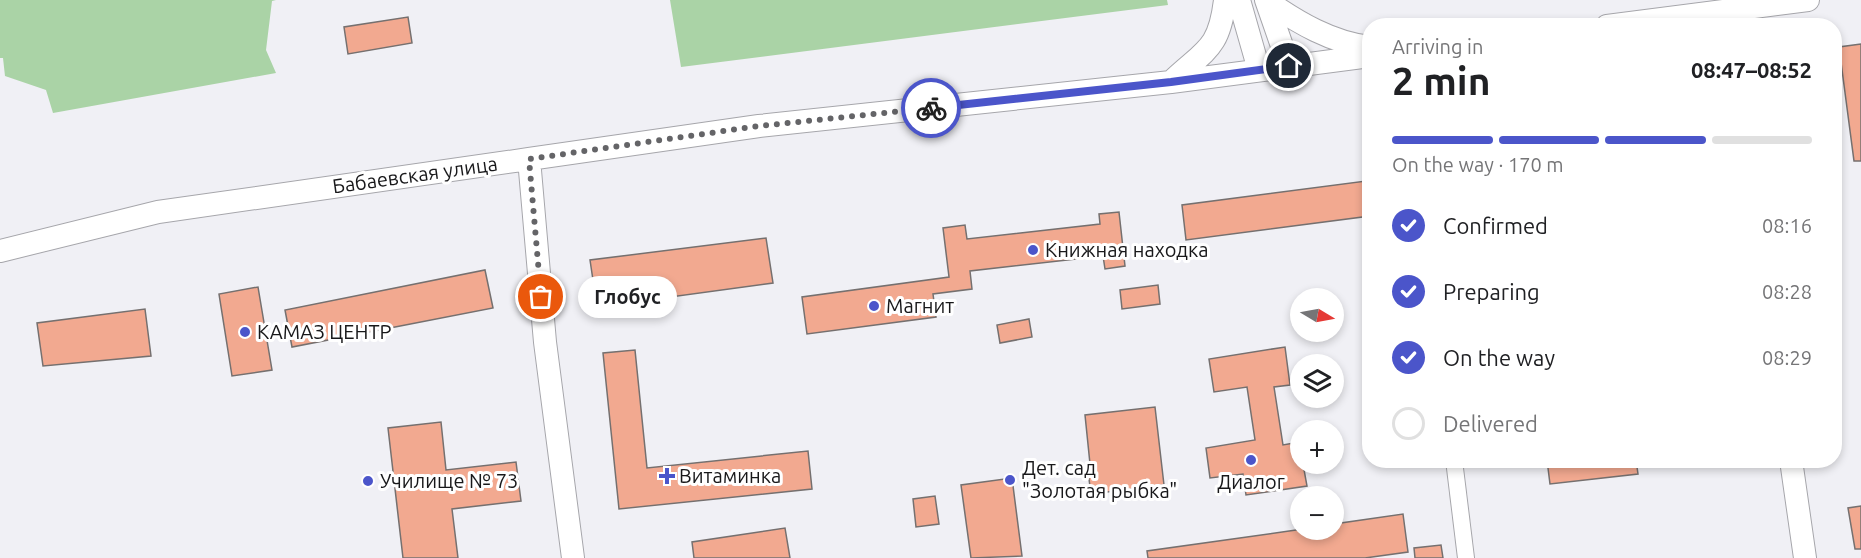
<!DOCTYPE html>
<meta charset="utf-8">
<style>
:root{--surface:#fff;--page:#f6f6f6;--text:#202124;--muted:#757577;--line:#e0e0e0;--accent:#4b55ca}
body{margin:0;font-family:Ubuntu,sans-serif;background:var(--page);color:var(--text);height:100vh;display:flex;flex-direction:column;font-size:22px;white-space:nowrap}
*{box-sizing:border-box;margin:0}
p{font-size:20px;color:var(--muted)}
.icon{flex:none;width:33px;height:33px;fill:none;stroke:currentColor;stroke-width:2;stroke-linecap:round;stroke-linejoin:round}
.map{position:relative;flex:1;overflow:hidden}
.drawer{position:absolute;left:1362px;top:18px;width:480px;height:450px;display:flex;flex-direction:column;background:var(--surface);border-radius:24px;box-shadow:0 3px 9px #0003}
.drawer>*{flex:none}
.needle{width:39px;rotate:100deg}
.buttons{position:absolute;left:1290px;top:288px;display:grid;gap:12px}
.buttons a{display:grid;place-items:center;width:54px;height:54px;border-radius:50%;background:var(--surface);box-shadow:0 3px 9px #0003;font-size:30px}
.pin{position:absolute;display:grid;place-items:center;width:51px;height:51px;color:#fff;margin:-26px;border:3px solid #fff;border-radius:50%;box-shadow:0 2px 6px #0007}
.courier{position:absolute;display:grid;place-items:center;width:60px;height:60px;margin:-30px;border:4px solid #4b55ca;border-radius:50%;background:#fff;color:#222;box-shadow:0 2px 8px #0007}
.bubble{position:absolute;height:42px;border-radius:21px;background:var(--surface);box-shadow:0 3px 9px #0003;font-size:20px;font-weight:700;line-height:42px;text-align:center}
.summary em{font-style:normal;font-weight:700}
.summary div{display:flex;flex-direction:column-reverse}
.summary{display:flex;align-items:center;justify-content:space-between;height:102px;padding:0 30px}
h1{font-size:39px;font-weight:700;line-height:45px}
.bar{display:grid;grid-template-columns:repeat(4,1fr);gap:9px 6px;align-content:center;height:72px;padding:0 30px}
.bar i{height:8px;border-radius:4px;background:var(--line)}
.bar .current{background:var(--accent)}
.bar p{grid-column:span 4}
ol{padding:0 30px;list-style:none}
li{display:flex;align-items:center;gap:18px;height:66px}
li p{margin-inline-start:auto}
li .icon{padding:6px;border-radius:50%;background:var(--accent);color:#fff;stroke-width:4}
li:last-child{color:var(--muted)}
li i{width:33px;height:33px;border:3px solid var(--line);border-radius:50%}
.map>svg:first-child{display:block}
.green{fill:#aad3a6}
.building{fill:#f2a990;stroke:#75706f;stroke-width:1.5}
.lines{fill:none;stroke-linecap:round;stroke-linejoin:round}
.street-casing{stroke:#a6a6ab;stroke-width:18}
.secondary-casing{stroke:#a6a6ab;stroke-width:24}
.street{stroke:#fff;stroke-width:16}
.secondary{stroke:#fff;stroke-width:22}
.done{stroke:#646467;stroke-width:6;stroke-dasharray:0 10.8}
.route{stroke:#4b55ca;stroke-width:8}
.poi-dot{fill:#4b55ca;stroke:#fff;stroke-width:2}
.labels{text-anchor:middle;stroke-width:6;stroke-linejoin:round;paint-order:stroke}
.street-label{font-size:20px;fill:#18181a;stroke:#fff}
.poi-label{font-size:20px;fill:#18181a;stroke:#fff;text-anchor:start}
</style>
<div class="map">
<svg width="1861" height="558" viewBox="0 0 1861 558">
<rect width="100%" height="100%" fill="#f0f0f5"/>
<!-- green -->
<path class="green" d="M 0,0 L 276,0 L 272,1 L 266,50 L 276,73 L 53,113 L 46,90 L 5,76 L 3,58 L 0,58 Z
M 670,0 L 1167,0 L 1168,5 L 681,67 Z"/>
<!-- building -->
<path class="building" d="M 408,17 L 412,43 L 348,54 L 344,27 Z
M 1861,44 L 1861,161 L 1854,161 L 1839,47 Z
M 1366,181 L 1370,216 L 1186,240 L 1182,205 Z
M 1119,212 L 1125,266 L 1105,269 L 1103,256 L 970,271 L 972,289 L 933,294 L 936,317 L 807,334 L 802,297 L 949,277 L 943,228 L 965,225 L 967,239 L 1100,224 L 1099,214 Z
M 766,238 L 773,283 L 597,307 L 590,260 Z
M 485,270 L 493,308 L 292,347 L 285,310 Z
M 1158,285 L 1160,304 L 1122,309 L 1120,290 Z
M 258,287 L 272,370 L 232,376 L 219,294 Z
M 145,309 L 151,356 L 43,366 L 37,323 Z
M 1029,319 L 1032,337 L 1000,343 L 997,325 Z
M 1285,347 L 1290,385 L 1274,387 L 1283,445 L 1300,442 L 1300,464 L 1303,464 L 1307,486 L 1246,495 L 1243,474 L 1210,478 L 1206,448 L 1255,440 L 1247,387 L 1214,392 L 1209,359 Z
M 635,350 L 647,468 L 808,451 L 812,489 L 619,509 L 603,353 Z
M 1155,407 L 1164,485 L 1091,494 L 1087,464 L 1090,464 L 1085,415 Z
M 441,422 L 446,470 L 516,462 L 521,501 L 452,509 L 458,558 L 403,558 L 388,428 Z
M 1547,460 L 1636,460 L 1638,474 L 1550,484 Z
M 1012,478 L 1022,556 L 971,558 L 961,485 Z
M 935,496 L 939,524 L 916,527 L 913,499 Z
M 1861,506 L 1861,549 L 1855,549 L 1848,508 Z
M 1403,514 L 1408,552 L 1365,558 L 1148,558 L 1147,551 L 1296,530 L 1334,530 L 1334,524 Z
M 785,528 L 790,558 L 694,558 L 692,542 Z
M 1441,545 L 1443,558 L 1415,558 L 1414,548 Z"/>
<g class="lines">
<!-- street casing -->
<g class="street-casing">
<path id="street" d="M 1454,460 L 1466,558"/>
</g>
<!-- secondary casing -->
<g class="secondary-casing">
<path id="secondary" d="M 1239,0 L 1259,70
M 1266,0 L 1289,66
M 1267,1 C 1297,22 1332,43 1370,47
M 1607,26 L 1808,0
M 1171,82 C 1204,50 1219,51 1225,0
M 529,159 L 545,342 L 573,558
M 0,251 L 158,212 L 529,159 L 759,126 L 1171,82 L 1370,56
M 1791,460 L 1805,558"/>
</g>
<!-- street -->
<use href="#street" class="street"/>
<!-- secondary -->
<use href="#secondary" class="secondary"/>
</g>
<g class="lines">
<!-- done -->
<path class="done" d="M 541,297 L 529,159 L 759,126 L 931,108"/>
<!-- route -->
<path class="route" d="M 931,108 L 1171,82 L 1289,66"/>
</g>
<!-- markers -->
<g class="poi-dot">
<circle cx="1033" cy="250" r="6"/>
<circle cx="874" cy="306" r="6"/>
<circle cx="245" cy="332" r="6"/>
<circle cx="1251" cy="460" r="6"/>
<path d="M664 467h6v6h6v6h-6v6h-6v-6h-6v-6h6z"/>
<circle cx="1010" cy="480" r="6"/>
<circle cx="368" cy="481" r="6"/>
</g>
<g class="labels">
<!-- street labels -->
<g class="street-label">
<text transform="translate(415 175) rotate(-8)" y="7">Бабаевская улица</text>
</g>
<!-- poi labels -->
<g class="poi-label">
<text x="1045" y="257">Книжная находка</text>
<text x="886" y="313">Магнит</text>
<text x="257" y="339">КАМАЗ ЦЕНТР</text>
<text x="1022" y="475">Дет. сад<tspan x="1022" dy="23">"Золотая рыбка"</tspan></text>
<text x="679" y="483">Витаминка</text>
<text x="380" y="488">Училище № 73</text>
<text x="1251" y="489" text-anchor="middle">Диалог</text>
</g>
</g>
</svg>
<div class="buttons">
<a><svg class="needle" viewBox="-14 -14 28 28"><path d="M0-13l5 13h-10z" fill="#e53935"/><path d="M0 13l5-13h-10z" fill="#757577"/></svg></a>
<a><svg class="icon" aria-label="layers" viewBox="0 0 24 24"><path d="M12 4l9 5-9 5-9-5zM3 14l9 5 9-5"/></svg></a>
<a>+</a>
<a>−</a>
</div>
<div class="pin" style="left:541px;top:297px;background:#ea580c"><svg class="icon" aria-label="bag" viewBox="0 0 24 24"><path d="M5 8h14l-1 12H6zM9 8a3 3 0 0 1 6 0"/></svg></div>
<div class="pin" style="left:1289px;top:66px;background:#1f2937"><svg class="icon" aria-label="home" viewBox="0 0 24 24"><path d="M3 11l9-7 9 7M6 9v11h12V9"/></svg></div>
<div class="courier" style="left:931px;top:108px"><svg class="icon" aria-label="bike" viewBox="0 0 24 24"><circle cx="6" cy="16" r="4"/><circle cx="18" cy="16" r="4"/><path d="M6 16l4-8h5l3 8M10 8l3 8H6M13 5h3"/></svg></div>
<div class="bubble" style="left:578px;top:276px;width:99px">Глобус</div>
<section class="drawer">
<div class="summary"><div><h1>2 min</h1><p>Arriving in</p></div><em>08:47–08:52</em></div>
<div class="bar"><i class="current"></i><i class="current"></i><i class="current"></i><i></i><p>On the way · 170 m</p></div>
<ol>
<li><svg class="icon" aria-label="check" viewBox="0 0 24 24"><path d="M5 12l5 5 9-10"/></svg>Confirmed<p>08:16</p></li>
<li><svg class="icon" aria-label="check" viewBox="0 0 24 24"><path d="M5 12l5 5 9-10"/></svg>Preparing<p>08:28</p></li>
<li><svg class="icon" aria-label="check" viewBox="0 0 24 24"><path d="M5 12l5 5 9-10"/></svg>On the way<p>08:29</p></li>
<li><i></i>Delivered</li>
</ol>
</section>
</div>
